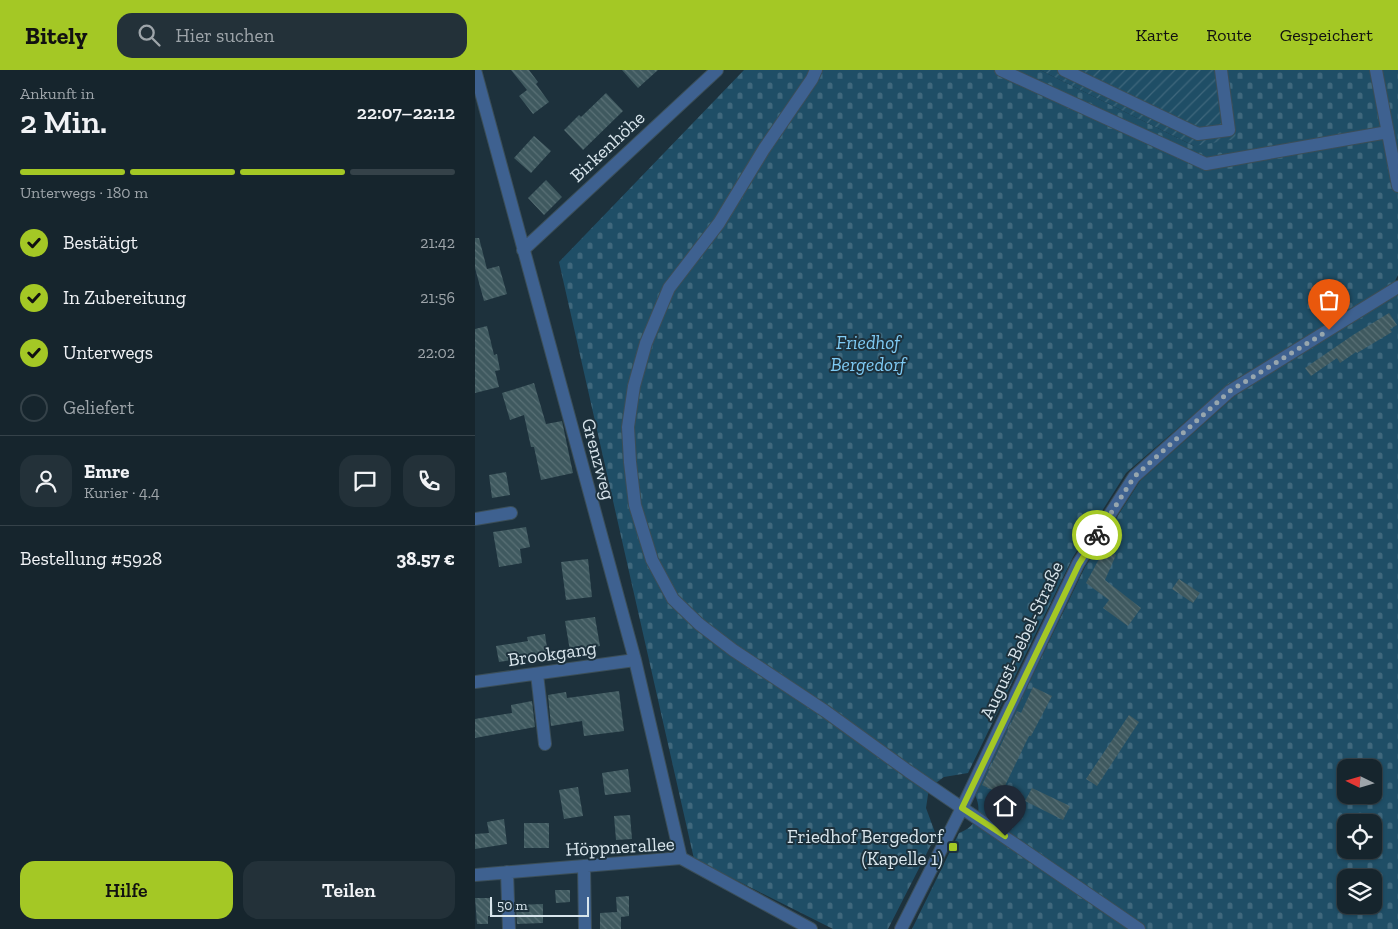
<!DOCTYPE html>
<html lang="de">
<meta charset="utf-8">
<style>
:root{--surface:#16252d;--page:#233139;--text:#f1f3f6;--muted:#9ea5aa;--line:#354249;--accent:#a4c825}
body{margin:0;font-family:"Zilla Slab",serif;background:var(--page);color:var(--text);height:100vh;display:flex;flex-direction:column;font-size:19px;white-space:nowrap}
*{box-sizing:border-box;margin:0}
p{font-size:16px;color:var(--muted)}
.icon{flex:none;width:28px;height:28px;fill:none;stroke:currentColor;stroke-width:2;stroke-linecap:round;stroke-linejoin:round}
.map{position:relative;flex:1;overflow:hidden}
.side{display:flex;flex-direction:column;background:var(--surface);width:475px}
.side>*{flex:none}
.needle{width:32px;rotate:275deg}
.tools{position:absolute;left:862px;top:689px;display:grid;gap:10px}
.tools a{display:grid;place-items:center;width:45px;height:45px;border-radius:10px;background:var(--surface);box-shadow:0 1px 4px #0004,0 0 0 1px var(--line);font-size:25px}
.scale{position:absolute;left:15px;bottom:12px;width:99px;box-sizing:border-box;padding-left:5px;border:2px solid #d8e5ec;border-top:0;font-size:14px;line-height:18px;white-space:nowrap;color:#d8e5ec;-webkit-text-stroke:4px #1d313c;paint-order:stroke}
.pin{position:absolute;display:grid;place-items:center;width:42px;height:42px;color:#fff;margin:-51px -21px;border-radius:50% 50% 50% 0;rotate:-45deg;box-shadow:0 0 5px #0007}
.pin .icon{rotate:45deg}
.courier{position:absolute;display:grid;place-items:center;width:50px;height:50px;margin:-25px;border:4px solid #a4c825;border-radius:50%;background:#fff;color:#222;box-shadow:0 1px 6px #0007}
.overview em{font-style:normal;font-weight:600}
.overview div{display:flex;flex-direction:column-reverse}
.overview{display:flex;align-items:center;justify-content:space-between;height:85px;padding:0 20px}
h1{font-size:32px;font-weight:600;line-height:38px}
.bar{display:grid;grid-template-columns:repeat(4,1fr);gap:8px 5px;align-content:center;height:60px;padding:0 20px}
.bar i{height:6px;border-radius:4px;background:var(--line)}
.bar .active{background:var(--accent)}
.bar p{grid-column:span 4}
.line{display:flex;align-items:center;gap:12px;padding:0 20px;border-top:1px solid var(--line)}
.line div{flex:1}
.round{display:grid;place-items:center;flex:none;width:52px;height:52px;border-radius:15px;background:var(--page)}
ol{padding:0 20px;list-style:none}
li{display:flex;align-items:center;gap:15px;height:55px}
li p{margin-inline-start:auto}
li .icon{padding:5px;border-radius:50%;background:var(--accent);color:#111;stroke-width:4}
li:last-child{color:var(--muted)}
li i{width:28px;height:28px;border:2px solid var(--line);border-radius:50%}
.action{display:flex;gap:10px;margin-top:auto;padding:10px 20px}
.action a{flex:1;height:58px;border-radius:15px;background:var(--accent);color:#111;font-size:20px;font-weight:600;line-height:58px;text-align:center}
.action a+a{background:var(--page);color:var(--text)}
header{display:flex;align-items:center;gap:30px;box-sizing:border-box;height:70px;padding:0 25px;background:var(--accent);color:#111}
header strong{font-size:24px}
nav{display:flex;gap:28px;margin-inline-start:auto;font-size:18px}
.search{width:350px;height:45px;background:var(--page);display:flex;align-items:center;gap:12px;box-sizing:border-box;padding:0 18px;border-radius:15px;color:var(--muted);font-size:19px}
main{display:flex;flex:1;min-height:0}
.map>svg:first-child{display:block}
.cemetery{fill:url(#cemetery-stones);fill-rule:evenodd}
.garden{fill:url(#garden-furrows)}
.building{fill:url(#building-back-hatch)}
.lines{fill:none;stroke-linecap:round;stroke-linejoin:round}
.minor-casing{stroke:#3b4e58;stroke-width:14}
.minor{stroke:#3e6190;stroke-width:12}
.done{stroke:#97a6ae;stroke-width:5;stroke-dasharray:0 9}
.route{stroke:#a4c825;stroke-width:6}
.poi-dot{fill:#a4c825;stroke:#1d313c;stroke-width:2}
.labels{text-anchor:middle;stroke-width:4;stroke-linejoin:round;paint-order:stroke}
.street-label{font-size:19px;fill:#d8e5ec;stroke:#1d313c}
.park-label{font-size:19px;font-style:italic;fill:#7fcbf5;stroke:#1d313c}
.poi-label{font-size:19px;fill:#d8e5ec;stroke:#1d313c;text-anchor:end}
</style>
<header>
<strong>Bitely</strong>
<div class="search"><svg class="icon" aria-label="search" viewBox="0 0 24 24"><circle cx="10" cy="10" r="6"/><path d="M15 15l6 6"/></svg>Hier suchen</div>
<nav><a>Karte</a><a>Route</a><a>Gespeichert</a></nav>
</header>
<main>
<section class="side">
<div class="overview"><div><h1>2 Min.</h1><p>Ankunft in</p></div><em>22:07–22:12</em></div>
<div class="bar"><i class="active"></i><i class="active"></i><i class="active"></i><i></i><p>Unterwegs · 180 m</p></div>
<ol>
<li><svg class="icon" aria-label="check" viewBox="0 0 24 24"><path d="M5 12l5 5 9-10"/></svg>Bestätigt<p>21:42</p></li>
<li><svg class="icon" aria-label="check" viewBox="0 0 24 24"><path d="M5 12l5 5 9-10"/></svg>In Zubereitung<p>21:56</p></li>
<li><svg class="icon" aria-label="check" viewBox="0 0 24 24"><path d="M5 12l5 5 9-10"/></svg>Unterwegs<p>22:02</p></li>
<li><i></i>Geliefert</li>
</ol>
<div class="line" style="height:90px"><a class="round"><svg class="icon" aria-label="person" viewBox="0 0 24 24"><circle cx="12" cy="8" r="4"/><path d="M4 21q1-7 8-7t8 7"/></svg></a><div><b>Emre</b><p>Kurier · 4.4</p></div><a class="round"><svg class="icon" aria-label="chat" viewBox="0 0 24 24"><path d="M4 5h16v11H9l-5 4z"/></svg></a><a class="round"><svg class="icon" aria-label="phone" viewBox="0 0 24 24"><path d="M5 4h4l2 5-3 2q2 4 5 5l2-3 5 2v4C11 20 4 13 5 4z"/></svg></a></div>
<div class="line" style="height:65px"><div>Bestellung #5928</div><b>38.57 €</b></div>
<div class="action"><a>Hilfe</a><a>Teilen</a></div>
</section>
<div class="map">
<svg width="923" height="859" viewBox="0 0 923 859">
<defs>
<pattern id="cemetery-stones" width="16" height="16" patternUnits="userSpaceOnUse" patternTransform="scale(1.25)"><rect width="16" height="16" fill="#1f4e66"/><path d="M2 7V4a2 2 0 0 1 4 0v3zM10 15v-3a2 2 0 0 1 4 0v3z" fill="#3f677c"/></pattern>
<pattern id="garden-furrows" width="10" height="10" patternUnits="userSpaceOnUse" patternTransform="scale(1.25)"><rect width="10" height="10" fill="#1f4e66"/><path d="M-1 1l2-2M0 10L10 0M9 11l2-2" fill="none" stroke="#3f677c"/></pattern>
<pattern id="building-back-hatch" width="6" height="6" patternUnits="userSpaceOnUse" patternTransform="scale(1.25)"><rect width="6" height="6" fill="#3f595f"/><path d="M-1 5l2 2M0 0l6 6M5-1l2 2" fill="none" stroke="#5a7176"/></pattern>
</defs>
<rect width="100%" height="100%" fill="#1d313c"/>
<!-- cemetery -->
<path class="cemetery" d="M 269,0 L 565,0 L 719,76 L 752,0 L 923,0 L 923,205 L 919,213 L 755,313 L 651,403 L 598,487 L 493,703 L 469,707 L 454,718 L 451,738 L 461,765 L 413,859 L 358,859 L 219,789 L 84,192 Z
M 923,224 L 923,859 L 437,859 L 484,763 C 502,756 508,742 500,725 L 610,497 L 665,411 L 762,324 ZM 871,698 L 899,698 L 899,725 L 871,725 ZM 871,752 L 899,752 L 899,780 L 871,780 ZM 871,808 L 899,808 L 899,835 L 871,835 Z"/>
<!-- garden -->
<path class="garden" d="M 565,0 L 752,0 L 761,69 L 719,76 Z"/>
<!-- building -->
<path class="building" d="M 36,0 L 54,0 L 63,12 L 61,14 L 74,32 L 58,44 L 44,26 L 52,20 Z
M 147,0 L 183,0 L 163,18 Z
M 131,23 L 148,41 L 108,80 L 89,60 L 104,45 L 106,47 Z
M 59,66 L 76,81 L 56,103 L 39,88 Z
M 71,110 L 87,127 L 69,145 L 53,128 Z
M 0,168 L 4,168 L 12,199 L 24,196 L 32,224 L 9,231 L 0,198 Z
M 914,243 L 922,255 L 915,259 L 917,262 L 882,283 L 881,282 L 865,293 L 862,288 L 836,306 L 830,298 L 878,265 Z
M 12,256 L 19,285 L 22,284 L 25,300 L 20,301 L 24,317 L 0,323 L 0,259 Z
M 59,313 L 71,354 L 87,351 L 98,403 L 66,410 L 59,377 L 56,377 L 49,345 L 35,350 L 27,323 Z
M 31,402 L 35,425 L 17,428 L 14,405 Z
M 51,457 L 55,477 L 45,479 L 47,493 L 24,497 L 18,462 Z
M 630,478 L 641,485 L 630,510 L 666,538 L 653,556 L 628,538 L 634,530 L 611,513 Z
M 113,489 L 117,527 L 91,530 L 86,492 Z
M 704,509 L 725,523 L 718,533 L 697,519 Z
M 120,547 L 125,576 L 95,581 L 90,551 Z
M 70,564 L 73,584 L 24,592 L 21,576 L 53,571 L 52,567 Z
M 558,617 L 577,626 L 556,666 L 554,666 L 526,724 L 507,715 L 540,645 L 542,641 L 546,643 Z
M 144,621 L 149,661 L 109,666 L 107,651 L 76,656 L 73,625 L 91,622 L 92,628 Z
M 57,631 L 60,657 L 0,668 L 0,649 L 37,643 L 36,635 Z
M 654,645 L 664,652 L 622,716 L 611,709 Z
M 153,699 L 156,722 L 130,725 L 127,703 Z
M 103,717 L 108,746 L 89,749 L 84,720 Z
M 557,718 L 595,736 L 588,750 L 550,731 Z
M 155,745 L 157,769 L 141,770 L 139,746 Z
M 29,749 L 32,774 L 0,779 L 0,764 L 14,763 L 12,752 Z
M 49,753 L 74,753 L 74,778 L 49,778 Z
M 80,820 L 95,820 L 95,832 L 81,833 Z
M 154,826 L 154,846 L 146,847 L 146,859 L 125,859 L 125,843 L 142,842 L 141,827 Z
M 0,828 L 17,828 L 18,846 L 13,846 L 13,854 L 2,854 Z
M 68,834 L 68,853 L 42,854 L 41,835 Z"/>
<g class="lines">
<!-- minor casing -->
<g class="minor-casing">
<path id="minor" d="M 0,0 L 160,590 L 206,788
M 341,0 L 337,9 L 289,79 L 244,153 L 194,218 L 171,273 L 159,316 L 153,357 L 155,392 L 160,435 L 177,490 L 198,529 L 224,554 L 258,580 L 350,641 L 433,701 L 664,859
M 526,0 L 731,94 L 913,62
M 589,0 L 723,64 L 754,60 L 746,0
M 901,0 L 923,116
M 48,180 L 242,0
M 0,449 L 36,443
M 62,604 L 70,674
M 0,612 L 160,590
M 109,796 L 110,859
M 32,802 L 34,859
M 0,805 L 206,788 L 336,859
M 426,859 L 487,738 L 603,494 L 659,407 L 755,321 L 923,217"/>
</g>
<!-- minor -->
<use href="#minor" class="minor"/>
</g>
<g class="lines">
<!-- done -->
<path class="done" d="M 622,465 L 659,407 L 755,321 L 854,260"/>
<!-- route -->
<path class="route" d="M 530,766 L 487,738 L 604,494 L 622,465"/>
</g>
<!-- markers -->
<rect class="poi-dot" x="473" y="772" width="10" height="10" rx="2.5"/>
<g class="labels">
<!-- street labels -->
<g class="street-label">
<text transform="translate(132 76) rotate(-43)" y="7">Birkenhöhe</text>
<text transform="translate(124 389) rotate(75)" y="7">Grenzweg</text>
<text transform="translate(546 570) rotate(-65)" y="7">August-Bebel-Straße</text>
<text transform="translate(77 583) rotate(-8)" y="7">Brookgang</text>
<text transform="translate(145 776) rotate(-3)" y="7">Höppnerallee</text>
</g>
<!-- park labels -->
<g class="park-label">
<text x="393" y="279">Friedhof<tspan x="393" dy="22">Bergedorf</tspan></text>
</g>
<!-- poi labels -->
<g class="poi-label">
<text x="468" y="773">Friedhof Bergedorf<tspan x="468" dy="22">(Kapelle 1)</tspan></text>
</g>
</g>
</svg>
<div class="tools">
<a><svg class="needle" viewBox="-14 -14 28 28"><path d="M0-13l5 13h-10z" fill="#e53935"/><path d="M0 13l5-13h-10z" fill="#9ea5aa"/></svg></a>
<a><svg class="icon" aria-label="locate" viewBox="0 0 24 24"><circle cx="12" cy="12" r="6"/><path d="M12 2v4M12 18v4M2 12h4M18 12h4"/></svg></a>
<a><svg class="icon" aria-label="layers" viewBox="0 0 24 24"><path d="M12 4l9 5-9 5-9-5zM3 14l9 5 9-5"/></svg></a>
</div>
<div class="scale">50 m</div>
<div class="pin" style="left:854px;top:260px;background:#ea580c"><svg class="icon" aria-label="bag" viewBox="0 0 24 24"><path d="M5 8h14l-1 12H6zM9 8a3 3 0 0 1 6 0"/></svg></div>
<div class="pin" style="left:530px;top:766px;background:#1f2937"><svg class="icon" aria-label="home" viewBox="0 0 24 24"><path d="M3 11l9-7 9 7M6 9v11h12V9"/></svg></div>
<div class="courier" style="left:622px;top:465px"><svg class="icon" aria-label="bike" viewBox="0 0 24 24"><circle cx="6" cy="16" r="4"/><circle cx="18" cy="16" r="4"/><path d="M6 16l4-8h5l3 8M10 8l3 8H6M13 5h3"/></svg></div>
</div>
</main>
